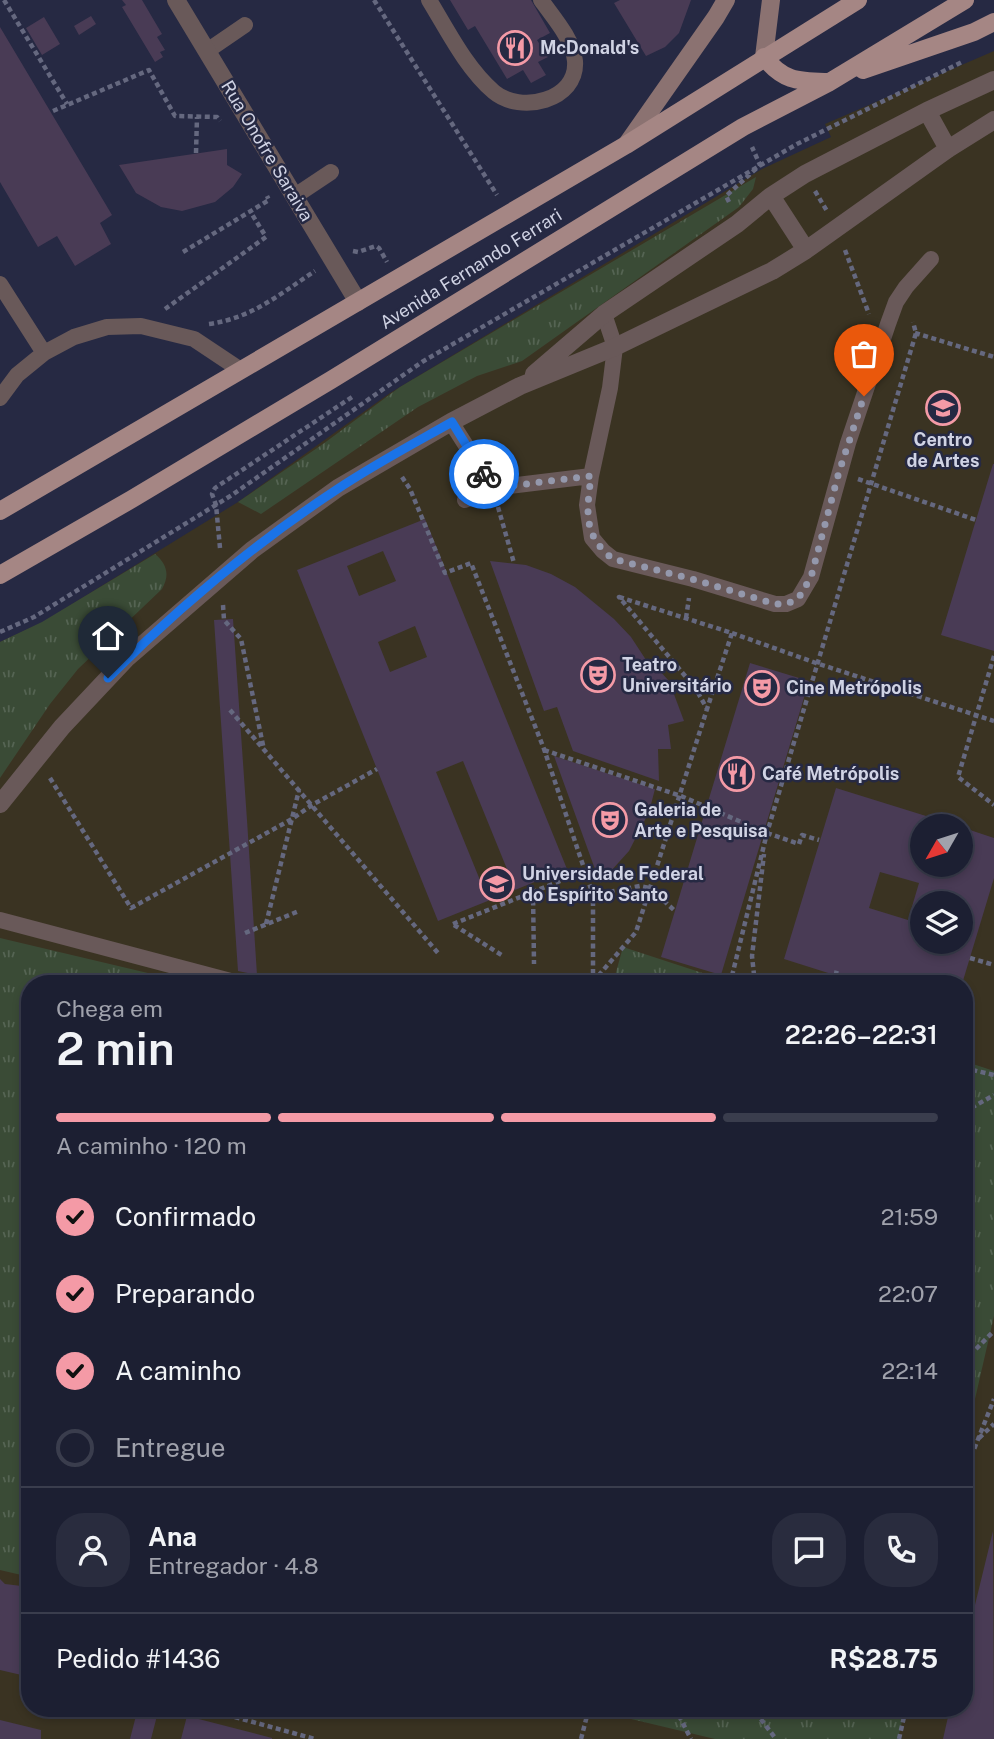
<!DOCTYPE html>
<html lang="pt">
<meta charset="utf-8">
<style>
:root{--surface:#1c1f32;--page:#292c3e;--text:#f1f3f6;--muted:#a0a2ac;--line:#3a3d4d;--accent:#f49aa6}
body{margin:0;font-family:"Public Sans",sans-serif;background:var(--page);color:var(--text);height:100vh;display:flex;flex-direction:column;font-size:26px;white-space:nowrap}
*{box-sizing:border-box;margin:0}
p{font-size:23px;color:var(--muted)}
.icon{flex:none;width:38px;height:38px;fill:none;stroke:currentColor;stroke-width:2;stroke-linecap:round;stroke-linejoin:round}
.map{position:relative;flex:1;overflow:hidden}
.side{position:absolute;left:21px;top:975px;width:952px;height:742px;display:flex;flex-direction:column;background:var(--surface);border-radius:28px;box-shadow:0 4px 10px #0003,0 0 0 2px var(--line)}
.side>*{flex:none}
.needle{width:46px;rotate:231deg}
.tools{position:absolute;left:910px;top:814px;display:grid;gap:14px}
.tools a{display:grid;place-items:center;width:63px;height:63px;border-radius:50%;background:var(--surface);box-shadow:0 4px 10px #0003,0 0 0 2px var(--line);font-size:35px}
.pin{position:absolute;display:grid;place-items:center;width:60px;height:60px;color:#fff;margin:-72px -30px;border-radius:50% 50% 50% 0;rotate:-45deg;box-shadow:0 0 7px #0007}
.pin .icon{rotate:45deg}
.courier{position:absolute;display:grid;place-items:center;width:70px;height:70px;margin:-35px;border:5px solid #1a73e8;border-radius:50%;background:#fff;color:#222;box-shadow:0 2px 9px #0007}
.headline em{font-style:normal;font-weight:600}
.headline div{display:flex;flex-direction:column-reverse}
.headline{display:flex;align-items:center;justify-content:space-between;height:119px;padding:0 35px}
h1{font-size:46px;font-weight:600;line-height:52px}
.bar{display:grid;grid-template-columns:repeat(4,1fr);gap:10px 7px;align-content:center;height:84px;padding:0 35px}
.bar i{height:9px;border-radius:5px;background:var(--line)}
.bar .selected{background:var(--accent)}
.bar p{grid-column:span 4}
.line{display:flex;align-items:center;gap:18px;padding:0 35px;border-top:2px solid var(--line)}
.line div{flex:1}
.round{display:grid;place-items:center;flex:none;width:74px;height:74px;border-radius:28px;background:var(--page)}
ol{padding:0 35px;list-style:none}
li{display:flex;align-items:center;gap:21px;height:77px}
li p{margin-inline-start:auto}
li .icon{padding:7px;border-radius:50%;background:var(--accent);color:#111;stroke-width:4}
li:last-child{color:var(--muted)}
li i{width:38px;height:38px;border:4px solid var(--line);border-radius:50%}
.map>svg:first-child{display:block}
.education{fill:#3a3322;fill-rule:evenodd}
.grass{fill:url(#grass-tufts)}
.building{fill:#493b55;fill-rule:evenodd}
.lines{fill:none;stroke-linecap:round;stroke-linejoin:round}
.path{stroke:#65687f;stroke-width:4.5;stroke-dasharray:5 3.5;stroke-linecap:butt}
.lane{stroke:#695959;stroke-width:16}
.street{stroke:#695959;stroke-width:18}
.secondary{stroke:#8b7271;stroke-width:18}
.primary{stroke:#a58684;stroke-width:18}
.done{stroke:#9498ac;stroke-width:7;stroke-dasharray:0 12.6}
.route{stroke:#1a73e8;stroke-width:9}
.labels{text-anchor:middle;stroke-width:5;stroke-linejoin:round;paint-order:stroke}
.poi-label{font-size:18px;font-weight:bold;fill:#d0d3e4;stroke:#262943;text-anchor:start}
.street-label{font-size:18px;fill:#d0d3e4;stroke:#262943}
</style>
<div class="map">
<svg width="994" height="1739" viewBox="0 0 994 1739">
<defs>
<pattern id="grass-tufts" width="24" height="20" patternUnits="userSpaceOnUse" patternTransform="scale(1.75)"><rect width="24" height="20" fill="#3a4b36"/><path d="M3 7l-1-3M5 7V3M7 7l1-3M15 17l-1-3M17 17v-4M19 17l1-3" fill="none" stroke="#556453"/></pattern>
</defs>
<rect width="100%" height="100%" fill="#262943"/>
<!-- education -->
<path class="education" d="M 994,51 L 994,1739 L 0,1739 L 0,642 L 43,622 L 238,502 L 390,393 L 762,169 L 831,137 L 825,124 ZM 922,826 L 961,826 L 961,864 L 922,864 ZM 922,903 L 961,903 L 961,942 L 922,942 ZM 30,984 L 964,984 L 964,1708 L 30,1708 Z"/>
<!-- grass -->
<path class="grass" d="M 756,177 L 753,189 L 739,207 L 522,361 L 477,376 L 418,407 L 261,514 L 238,502 L 323,444 L 400,387 Z
M 155,554 C 167,564 170,575 162,589 L 78,669 L 50,704 L 0,778 L 0,642 L 42,622 Z
M 0,938 L 190,983 L 30,984 L 30,1577 L 0,1570 Z
M 623,947 L 733,983 L 613,983 Z
M 964,1061 L 994,1071 L 994,1316 L 964,1447 Z
M 585,1708 L 905,1708 L 898,1739 L 715,1739 Z"/>
<!-- building -->
<path class="building" d="M 122,0 L 142,0 L 162,34 L 157,37 L 165,50 L 160,52 L 163,57 L 155,62 L 122,7 L 126,5 Z
M 450,0 L 531,0 L 550,33 L 537,40 L 548,57 L 538,62 L 546,75 L 531,83 L 523,70 L 507,79 L 475,26 L 468,30 Z
M 620,0 L 691,0 L 679,33 L 665,47 L 646,56 L 614,3 Z
M 91,16 L 96,24 L 79,35 L 74,26 Z
M 44,17 L 60,44 L 42,55 L 26,28 Z
M 0,27 L 112,215 L 100,223 L 111,244 L 75,266 L 57,236 L 38,247 L 0,182 Z
M 227,149 L 227,165 L 242,174 L 233,187 L 215,202 L 182,211 L 161,207 L 136,193 L 119,165 Z
M 993,464 L 994,464 L 994,651 L 941,635 Z
M 425,519 L 567,869 L 438,921 L 297,570 ZM 383,551 L 396,581 L 359,596 L 347,566 ZM 415,626 L 427,657 L 390,672 L 378,642 ZM 463,761 L 509,874 L 482,885 L 436,772 Z
M 490,561 L 526,565 L 551,574 L 575,587 L 614,619 L 631,637 L 648,663 L 651,662 L 659,670 L 669,681 L 684,721 L 668,725 L 671,749 L 658,749 L 659,781 L 573,751 L 557,707 L 544,711 Z
M 233,619 L 247,820 L 257,975 L 238,971 L 214,620 Z
M 750,663 L 809,681 L 721,975 L 661,957 Z
M 554,756 L 655,789 L 649,812 L 629,851 L 600,883 Z
M 836,788 L 955,825 L 922,826 L 922,864 L 961,864 L 961,827 L 994,838 L 994,878 L 962,984 L 863,984 L 784,959 ZM 880,872 L 919,883 L 908,920 L 869,908 ZM 922,903 L 961,903 L 961,942 L 922,942 Z
M 993,1531 L 994,1739 L 943,1739 L 950,1708 L 964,1708 L 964,1650 Z
M 0,1579 L 5,1584 L 30,1587 L 30,1677 L 0,1670 Z
M 138,1708 L 159,1708 L 151,1739 L 130,1739 Z
M 187,1716 L 272,1738 L 272,1739 L 181,1739 Z
M 0,1720 L 41,1730 L 41,1739 L 0,1739 Z"/>
<g class="lines">
<!-- path -->
<path class="path" d="M 4,0 L 67,104
M 374,0 L 497,195
M 53,111 L 149,70 L 175,116 L 217,117 L 220,121
M 196,153 L 197,117
M 815,191 L 827,211
M 729,202 L 726,196 L 760,165 L 752,147
M 845,250 L 869,314
M 353,251 L 358,252 L 376,246 L 379,248 L 387,262
M 183,252 L 269,200 L 267,196
M 165,309 L 266,237 L 250,211
M 209,324 C 252,318 280,294 315,271
M 915,333 L 994,357
M 402,477 L 410,489 L 445,573 L 471,563 L 544,749 L 593,895 L 593,984
M 858,479 L 976,520
M 498,507 L 514,563
M 220,548 L 216,505 L 212,494 L 215,488 L 352,397
M 619,597 L 732,633 L 707,709 L 696,689 Z
M 223,605 L 224,620 L 241,639 L 264,750
M 686,618 L 689,598
M 0,632 L 34,617 L 232,495 L 422,362 L 797,144 L 962,62
M 732,633 L 816,663 L 994,721
M 994,656 L 958,777 L 994,805
M 230,710 L 438,953
M 544,750 L 681,796 L 767,833 L 799,844 L 802,835 L 819,840
M 50,778 L 131,908 L 292,819 L 312,805 L 377,769
M 533,892 L 534,964
M 593,895 L 640,886 L 650,888 L 675,911
M 266,924 L 299,790
M 453,924 L 585,871
M 454,925 L 503,956
M 245,933 L 299,911
M 970,958 L 994,965
M 593,982 L 636,932 L 707,709
M 730,984 L 767,833 L 916,333 L 913,322
M 755,984 L 752,956 L 764,854
M 834,984 L 837,969
M 964,1068 L 994,1075
M 964,1112 L 994,1095
M 964,1361 L 994,1331
M 979,1438 L 994,1424
M 964,1481 L 971,1457 L 994,1399
M 26,1586 L 30,1580
M 202,1708 L 315,1739
M 675,1708 L 691,1739
M 748,1708 L 760,1718 L 776,1739
M 581,1739 L 589,1708
M 899,1739 L 906,1708"/>
<!-- lane -->
<path class="lane" d="M 429,0 C 448,31 466,68 494,92 C 520,114 578,101 575,61 C 573,39 553,17 541,0
M 207,51 L 245,25
M 295,196 L 331,172
M 0,284 L 44,353
M 604,314 L 615,347 L 610,388 L 591,476 L 587,505 L 592,538 L 603,551 L 613,559 L 693,579 L 775,604 L 786,604 L 798,599 L 811,577 L 848,443 L 888,324 L 896,302 L 906,287 L 931,259
M 0,398 L 17,375 L 44,353 L 74,337 L 107,327 L 141,326 L 194,339 L 239,369
M 451,422 L 493,488
M 465,500 L 493,488 L 591,476
M 0,920 L 242,984"/>
<!-- street -->
<path class="street" d="M 176,0 L 358,302
M 927,111 L 948,149
M 771,196 L 806,250
M 534,374 L 604,314 L 737,224 L 771,196 L 805,174 L 927,111 L 994,80
M 0,804 L 62,727 L 126,659 L 252,550 L 338,488 L 451,422 L 520,386 L 615,347 L 772,271 L 806,250 L 948,149 L 994,120"/>
<!-- secondary -->
<path class="secondary" d="M 764,57 L 771,0
M 627,144 L 716,17 L 726,0"/>
<!-- primary -->
<path class="primary" d="M 764,57 C 783,81 797,81 826,82
M 863,70 L 974,32 L 994,22
M 0,511 L 626,145 L 858,0
M 0,575 L 132,499 L 331,380 L 743,127 L 828,83 L 965,0"/>
</g>
<g class="lines">
<!-- done -->
<path class="done" d="M 484,474 L 493,488 L 591,476 C 587,511 582,535 613,559 L 692,579 L 775,604 L 786,604 L 798,599 L 811,577 L 839,472 L 864,396"/>
<!-- route -->
<path class="route" d="M 108,678 C 177,609 254,544 336,490 C 373,465 413,444 452,422 L 484,474"/>
</g>
<!-- icons -->
<defs>
<g id="restaurant-ring" transform="scale(1.75)"><circle r="9.5" fill="#262943" stroke="#f49aa6" stroke-width="1.5"/><path d="M-5-6h1v4h1v-4h1v4h1v-4h1v5L-1.5 .5V6h-2V.5L-5-1ZM5-6V6H3V1.5H1.5Q1.5-4 5-6Z" fill="#f49aa6"/></g>
<g id="university-ring" transform="scale(1.75)"><circle r="9.5" fill="#262943" stroke="#f49aa6" stroke-width="1.5"/><path d="M0-5L7-2L0 1L-7-2ZM-4 1L0 2.5L4 1V4Q0 6-4 4Z" fill="#f49aa6"/></g>
<g id="theatre-ring" transform="scale(1.75)"><circle r="9.5" fill="#262943" stroke="#f49aa6" stroke-width="1.5"/><path d="M-5-5.5Q0-4 5-5.5V0Q5 5 0 6Q-5 5-5 0ZM-3.3-2.5H-1v1.5H-3.3ZM1-2.5H3.3v1.5H1ZM-2.8 1Q0 5.5 2.8 1Z" fill="#f49aa6"/></g>
</defs>
<g fill-rule="evenodd">
<use href="#restaurant-ring" x="515" y="48"/>
<use href="#university-ring" x="943" y="408"/>
<use href="#theatre-ring" x="598" y="675"/>
<use href="#theatre-ring" x="762" y="688"/>
<use href="#restaurant-ring" x="737" y="774"/>
<use href="#theatre-ring" x="610" y="820"/>
<use href="#university-ring" x="497" y="884"/>
</g>
<g class="labels">
<!-- poi labels -->
<g class="poi-label">
<text x="540" y="54">McDonald's</text>
<text x="943" y="446" text-anchor="middle">Centro<tspan x="943" dy="21">de Artes</tspan></text>
<text x="622" y="671">Teatro<tspan x="622" dy="21">Universitário</tspan></text>
<text x="786" y="694">Cine Metrópolis</text>
<text x="762" y="780">Café Metrópolis</text>
<text x="634" y="816">Galeria de<tspan x="634" dy="21">Arte e Pesquisa</tspan></text>
<text x="522" y="880">Universidade Federal<tspan x="522" dy="21">do Espírito Santo</tspan></text>
</g>
<!-- street labels -->
<g class="street-label">
<text transform="translate(267 151) rotate(59)" y="6">Rua Onofre Saraiva</text>
<text transform="translate(471 269) rotate(-32)" y="6">Avenida Fernando Ferrari</text>
</g>
</g>
</svg>
<div class="tools">
<a><svg class="needle" viewBox="-14 -14 28 28"><path d="M0-13l5 13h-10z" fill="#e53935"/><path d="M0 13l5-13h-10z" fill="#a0a2ac"/></svg></a>
<a><svg class="icon" aria-label="layers" viewBox="0 0 24 24"><path d="M12 4l9 5-9 5-9-5zM3 14l9 5 9-5"/></svg></a>
</div>
<div class="pin" style="left:864px;top:396px;background:#ea580c"><svg class="icon" aria-label="bag" viewBox="0 0 24 24"><path d="M5 8h14l-1 12H6zM9 8a3 3 0 0 1 6 0"/></svg></div>
<div class="pin" style="left:108px;top:678px;background:#1f2937"><svg class="icon" aria-label="home" viewBox="0 0 24 24"><path d="M3 11l9-7 9 7M6 9v11h12V9"/></svg></div>
<div class="courier" style="left:484px;top:474px"><svg class="icon" aria-label="bike" viewBox="0 0 24 24"><circle cx="6" cy="16" r="4"/><circle cx="18" cy="16" r="4"/><path d="M6 16l4-8h5l3 8M10 8l3 8H6M13 5h3"/></svg></div>
<section class="side">
<div class="headline"><div><h1>2 min</h1><p>Chega em</p></div><em>22:26–22:31</em></div>
<div class="bar"><i class="selected"></i><i class="selected"></i><i class="selected"></i><i></i><p>A caminho · 120 m</p></div>
<ol>
<li><svg class="icon" aria-label="check" viewBox="0 0 24 24"><path d="M5 12l5 5 9-10"/></svg>Confirmado<p>21:59</p></li>
<li><svg class="icon" aria-label="check" viewBox="0 0 24 24"><path d="M5 12l5 5 9-10"/></svg>Preparando<p>22:07</p></li>
<li><svg class="icon" aria-label="check" viewBox="0 0 24 24"><path d="M5 12l5 5 9-10"/></svg>A caminho<p>22:14</p></li>
<li><i></i>Entregue</li>
</ol>
<div class="line" style="height:126px"><a class="round"><svg class="icon" aria-label="person" viewBox="0 0 24 24"><circle cx="12" cy="8" r="4"/><path d="M4 21q1-7 8-7t8 7"/></svg></a><div><b>Ana</b><p>Entregador · 4.8</p></div><a class="round"><svg class="icon" aria-label="chat" viewBox="0 0 24 24"><path d="M4 5h16v11H9l-5 4z"/></svg></a><a class="round"><svg class="icon" aria-label="phone" viewBox="0 0 24 24"><path d="M5 4h4l2 5-3 2q2 4 5 5l2-3 5 2v4C11 20 4 13 5 4z"/></svg></a></div>
<div class="line" style="height:91px"><div>Pedido #1436</div><b>R$28.75</b></div>
</section>
</div>
